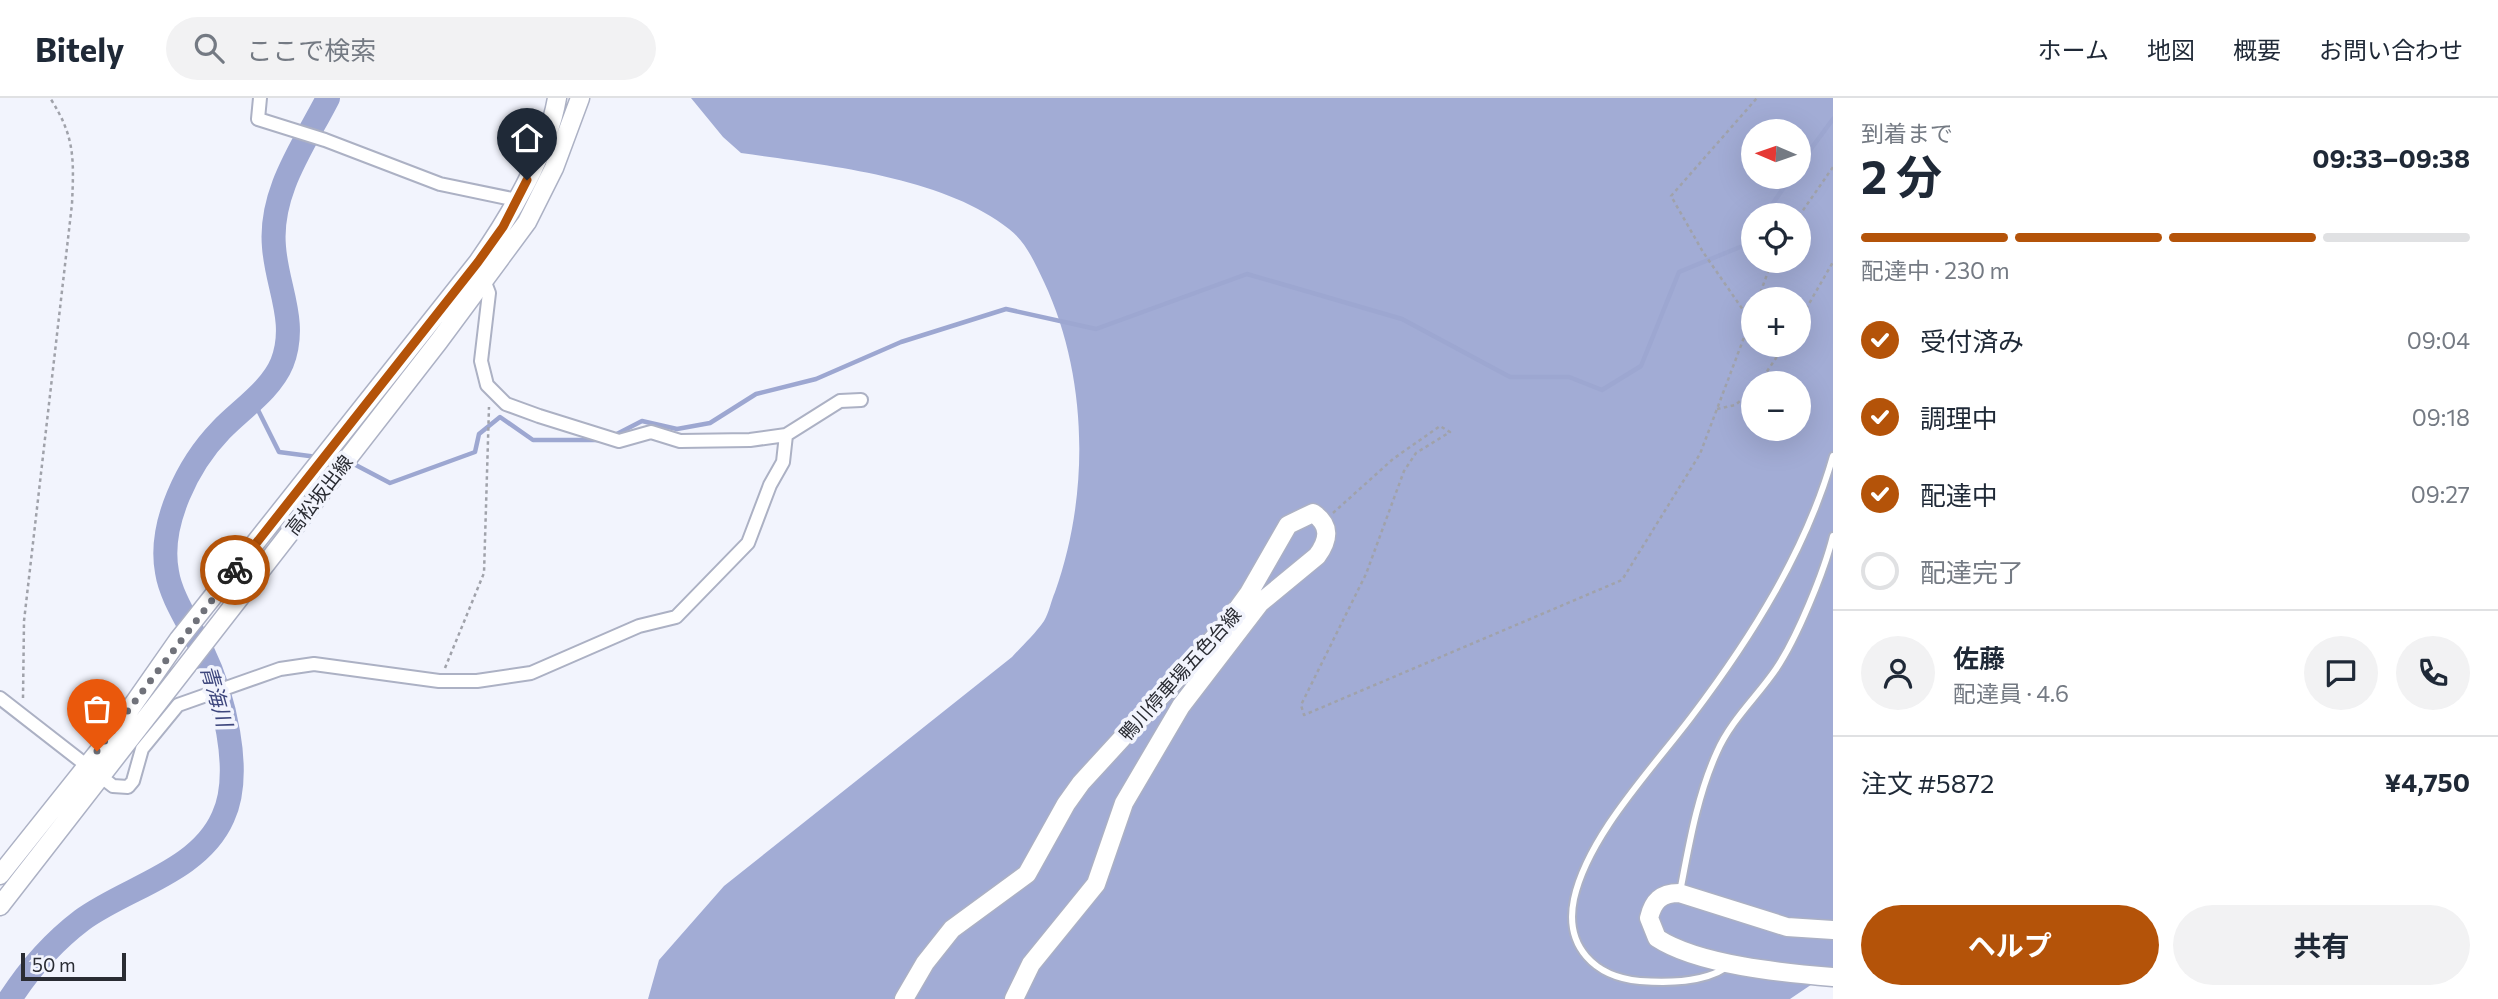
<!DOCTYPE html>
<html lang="ja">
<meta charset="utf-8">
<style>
:root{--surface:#fff;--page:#f2f2f3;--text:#1f2937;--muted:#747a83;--line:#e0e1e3;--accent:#b45309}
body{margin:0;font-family:Commissioner,"Noto Sans JP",sans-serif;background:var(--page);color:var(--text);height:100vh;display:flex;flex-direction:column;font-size:26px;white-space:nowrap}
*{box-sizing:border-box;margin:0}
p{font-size:23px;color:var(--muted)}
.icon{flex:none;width:38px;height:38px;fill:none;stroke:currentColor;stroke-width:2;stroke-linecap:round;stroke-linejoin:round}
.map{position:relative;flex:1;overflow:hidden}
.panel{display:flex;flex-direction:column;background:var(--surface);width:665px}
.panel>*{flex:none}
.needle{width:46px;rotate:272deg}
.fabs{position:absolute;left:1741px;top:21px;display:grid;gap:14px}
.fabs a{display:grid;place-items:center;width:70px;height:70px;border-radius:50%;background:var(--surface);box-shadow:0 7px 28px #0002;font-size:35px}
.scale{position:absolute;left:21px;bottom:18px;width:105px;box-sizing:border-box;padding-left:7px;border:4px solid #2a2c33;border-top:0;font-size:19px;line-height:24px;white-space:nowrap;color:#2a2c33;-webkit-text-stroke:5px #f2f4fd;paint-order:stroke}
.pin{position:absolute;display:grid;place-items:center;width:60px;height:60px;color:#fff;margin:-72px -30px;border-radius:50% 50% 50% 0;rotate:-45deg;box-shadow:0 0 7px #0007}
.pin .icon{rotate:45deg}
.courier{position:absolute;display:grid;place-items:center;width:70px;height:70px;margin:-35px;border:5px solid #b45309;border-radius:50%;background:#fff;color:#222;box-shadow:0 2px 9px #0007}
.headline em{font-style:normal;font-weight:700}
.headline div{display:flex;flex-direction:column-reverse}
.headline{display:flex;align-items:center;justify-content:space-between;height:119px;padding:0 28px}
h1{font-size:46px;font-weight:700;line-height:52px}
.bar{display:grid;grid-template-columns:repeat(4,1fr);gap:10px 7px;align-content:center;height:84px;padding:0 28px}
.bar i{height:9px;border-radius:5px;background:var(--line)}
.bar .on{background:var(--accent)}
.bar p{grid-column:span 4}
.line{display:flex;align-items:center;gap:18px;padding:0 28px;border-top:2px solid var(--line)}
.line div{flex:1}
.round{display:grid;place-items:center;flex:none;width:74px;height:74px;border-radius:37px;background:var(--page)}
ol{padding:0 28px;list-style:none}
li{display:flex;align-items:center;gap:21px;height:77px}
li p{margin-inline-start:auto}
li .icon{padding:7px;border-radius:50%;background:var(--accent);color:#fff;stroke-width:4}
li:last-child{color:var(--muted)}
li i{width:38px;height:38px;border:4px solid var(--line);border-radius:50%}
.action{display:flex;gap:14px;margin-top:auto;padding:14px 28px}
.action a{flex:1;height:80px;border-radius:42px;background:var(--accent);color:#fff;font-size:28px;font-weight:700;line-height:80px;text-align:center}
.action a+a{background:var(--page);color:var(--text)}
header{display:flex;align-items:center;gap:42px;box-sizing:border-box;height:98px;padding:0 35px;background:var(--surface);border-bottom:2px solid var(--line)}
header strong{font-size:33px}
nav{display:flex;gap:38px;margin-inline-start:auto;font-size:24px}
.search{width:490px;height:63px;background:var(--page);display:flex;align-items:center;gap:18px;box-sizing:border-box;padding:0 24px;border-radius:38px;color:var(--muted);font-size:26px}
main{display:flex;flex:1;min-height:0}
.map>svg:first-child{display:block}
.forest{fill:#a2acd5;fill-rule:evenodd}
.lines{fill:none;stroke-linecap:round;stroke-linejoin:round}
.stream{stroke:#9da7d1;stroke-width:4.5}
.river{stroke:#9da7d1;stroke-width:24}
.lane-casing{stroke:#acb1c4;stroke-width:10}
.street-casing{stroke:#acb1c4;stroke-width:16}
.secondary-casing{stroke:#acb1c4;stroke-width:21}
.path{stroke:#a0a2aa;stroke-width:2.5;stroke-dasharray:3.5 3.5;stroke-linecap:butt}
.lane{stroke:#fff;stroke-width:6}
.street{stroke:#fff;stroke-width:12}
.secondary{stroke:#fff;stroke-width:18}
.done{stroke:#70727a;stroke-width:7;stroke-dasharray:0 12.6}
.route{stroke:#b45309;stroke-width:9}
.labels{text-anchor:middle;stroke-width:7;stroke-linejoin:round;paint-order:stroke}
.street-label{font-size:19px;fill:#2a2c33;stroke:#f2f4fd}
.water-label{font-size:21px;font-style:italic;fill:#3e477d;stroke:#f2f4fd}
</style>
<header>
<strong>Bitely</strong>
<div class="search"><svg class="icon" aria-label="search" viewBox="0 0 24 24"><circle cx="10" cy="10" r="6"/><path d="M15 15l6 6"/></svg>ここで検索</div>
<nav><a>ホーム</a><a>地図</a><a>概要</a><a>お問い合わせ</a></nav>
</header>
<main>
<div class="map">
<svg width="1833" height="901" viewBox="0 0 1833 901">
<rect width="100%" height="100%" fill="#f2f4fd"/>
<!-- forest -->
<path class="forest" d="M 691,0 L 1833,0 L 1833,872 L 1790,901 L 648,901 L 659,862 L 724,788 L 1012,559 C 1022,548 1035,536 1044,523 C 1049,515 1051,503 1055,494 C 1090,396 1088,278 1044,184 C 1035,165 1026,144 1009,131 C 943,78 823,67 741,55 L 723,39 ZM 1754,33 L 1799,33 L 1799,79 L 1754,79 ZM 1754,117 L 1799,117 L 1799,163 L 1754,163 ZM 1754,201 L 1799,201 L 1799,247 L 1754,247 ZM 1754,285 L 1799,285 L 1799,331 L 1754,331 Z"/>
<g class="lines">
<!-- stream -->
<path class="stream" d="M 1799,67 L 1833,21
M 1765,117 L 1791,79
M 253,302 L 279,354 L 317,359
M 611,339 L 642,323 L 677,331 L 710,325 L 756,296 L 816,281 L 901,244 L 1006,211 L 1096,231 L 1247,176 L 1402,221 L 1510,279 L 1569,279 L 1602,292 L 1641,268 L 1679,174 L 1745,147 L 1754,135
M 350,364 L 390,385 L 475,354 L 479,336 L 500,319 L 533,342 L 603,342"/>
<!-- river -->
<path class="river" d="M 10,901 C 30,870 53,844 82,822 C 127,789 199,774 223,719 C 244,674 223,595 202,552 C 191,528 171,500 167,474 C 158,426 188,366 221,332 C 240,312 271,292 282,265 C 298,224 277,190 274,149 C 269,94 304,47 328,0"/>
<!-- lane casing -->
<g class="lane-casing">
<path id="lane" d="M 1680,794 C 1689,747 1697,698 1717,654 C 1731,622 1757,599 1776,571 C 1797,540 1824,474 1833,438
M 1727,869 C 1703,885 1668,885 1640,883 C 1595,879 1564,849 1574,801 C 1588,737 1653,670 1692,618 C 1751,540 1806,453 1833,358"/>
</g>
<!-- street casing -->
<g class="street-casing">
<path id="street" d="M 260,0 L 258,21 L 325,42 L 440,86 L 517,102
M 484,182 L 489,195 L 481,263 L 487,287 L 506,306 L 539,318 L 619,343 L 651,334 L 680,343 L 750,342 L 786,337 L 840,303 L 861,302
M 0,600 L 113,688 L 128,689 L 133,683 L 142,651 L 178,607 L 280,571 L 314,566 L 439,583 L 477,583 L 531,575 L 639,528 L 676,519 L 748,445 L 770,387 L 783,364 L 786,337"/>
</g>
<!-- secondary casing -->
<g class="secondary-casing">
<path id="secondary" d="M 0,777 L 114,634 L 179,541 L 478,164 C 509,120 548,54 557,0
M 0,808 L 439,243 L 527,124 L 554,70 L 580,0
M 1833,832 L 1787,829 L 1679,795 C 1661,795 1653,803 1649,820 L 1657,840 C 1698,867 1784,875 1833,879
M 904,901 L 925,865 L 952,831 L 1027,776 L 1066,706 L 1081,685 L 1225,528 L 1249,495 L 1288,427 L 1313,415 C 1331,427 1329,442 1317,458 L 1260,505 L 1181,608 L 1124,705 L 1096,786 L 1031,866 L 1014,901"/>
</g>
<!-- path -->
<path class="path" d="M 1799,118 L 1833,69
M 1758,201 L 1772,163
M 1750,222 L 1703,154 L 1671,98 L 1757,0
M 1799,223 L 1833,164
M 1759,285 L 1785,247
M 1717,311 L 1735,307 L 1754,292
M 1333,415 L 1393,361 L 1440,328 L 1450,334 L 1416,355 L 1404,373 L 1366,476 L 1301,607 L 1304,617 L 1622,482 L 1700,356 L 1754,213
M 445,570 L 484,475 L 489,309
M 23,600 L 24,523 L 72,106 C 74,61 75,38 50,0"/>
<!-- lane -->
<use href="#lane" class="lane"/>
<!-- street -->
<use href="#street" class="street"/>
<!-- secondary -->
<use href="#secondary" class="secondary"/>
</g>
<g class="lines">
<!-- done -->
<path class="done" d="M 97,653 L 235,472"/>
<!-- route -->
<path class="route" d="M 235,472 L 478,164 L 503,129 L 527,82"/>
</g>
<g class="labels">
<!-- street labels -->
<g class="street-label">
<text transform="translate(319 397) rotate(-52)" y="7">高松坂出線</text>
<text transform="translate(1180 576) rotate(-48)" y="7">鴨川停車場五色台線</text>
</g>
<!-- water labels -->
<g class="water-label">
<text transform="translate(216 598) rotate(74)" y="7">青海川</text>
</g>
</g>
</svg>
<div class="fabs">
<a><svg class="needle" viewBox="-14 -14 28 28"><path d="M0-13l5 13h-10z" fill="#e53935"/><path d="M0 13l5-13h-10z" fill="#747a83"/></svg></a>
<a><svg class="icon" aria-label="locate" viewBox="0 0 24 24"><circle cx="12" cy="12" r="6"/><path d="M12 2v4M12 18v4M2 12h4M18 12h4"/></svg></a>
<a>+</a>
<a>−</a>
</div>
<div class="scale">50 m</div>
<div class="pin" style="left:97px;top:653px;background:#ea580c"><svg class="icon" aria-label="bag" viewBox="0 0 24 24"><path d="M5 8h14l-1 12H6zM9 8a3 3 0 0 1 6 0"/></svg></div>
<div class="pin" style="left:527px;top:82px;background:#1f2937"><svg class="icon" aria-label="home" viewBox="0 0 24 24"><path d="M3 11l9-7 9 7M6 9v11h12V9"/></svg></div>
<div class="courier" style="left:235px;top:472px"><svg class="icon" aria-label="bike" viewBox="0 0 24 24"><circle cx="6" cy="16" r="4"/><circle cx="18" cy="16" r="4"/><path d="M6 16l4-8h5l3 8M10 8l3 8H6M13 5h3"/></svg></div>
</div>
<section class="panel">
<div class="headline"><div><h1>2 分</h1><p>到着まで</p></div><em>09:33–09:38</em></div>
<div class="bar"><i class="on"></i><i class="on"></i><i class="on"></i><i></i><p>配達中 · 230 m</p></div>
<ol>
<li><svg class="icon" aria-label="check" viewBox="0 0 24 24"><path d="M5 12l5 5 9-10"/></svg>受付済み<p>09:04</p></li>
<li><svg class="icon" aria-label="check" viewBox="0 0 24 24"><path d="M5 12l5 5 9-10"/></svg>調理中<p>09:18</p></li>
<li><svg class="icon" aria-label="check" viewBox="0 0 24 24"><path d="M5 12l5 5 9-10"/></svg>配達中<p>09:27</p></li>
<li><i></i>配達完了</li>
</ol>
<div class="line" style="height:126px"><a class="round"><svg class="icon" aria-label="person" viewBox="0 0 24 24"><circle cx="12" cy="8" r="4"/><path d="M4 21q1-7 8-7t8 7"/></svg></a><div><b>佐藤</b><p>配達員 · 4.6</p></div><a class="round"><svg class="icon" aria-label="chat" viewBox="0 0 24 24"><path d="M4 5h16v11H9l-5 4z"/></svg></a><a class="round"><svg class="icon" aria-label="phone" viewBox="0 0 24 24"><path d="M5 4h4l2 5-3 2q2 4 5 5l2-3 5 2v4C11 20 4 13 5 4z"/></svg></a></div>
<div class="line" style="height:91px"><div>注文 #5872</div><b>¥4,750</b></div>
<div class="action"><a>ヘルプ</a><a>共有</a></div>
</section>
</main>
